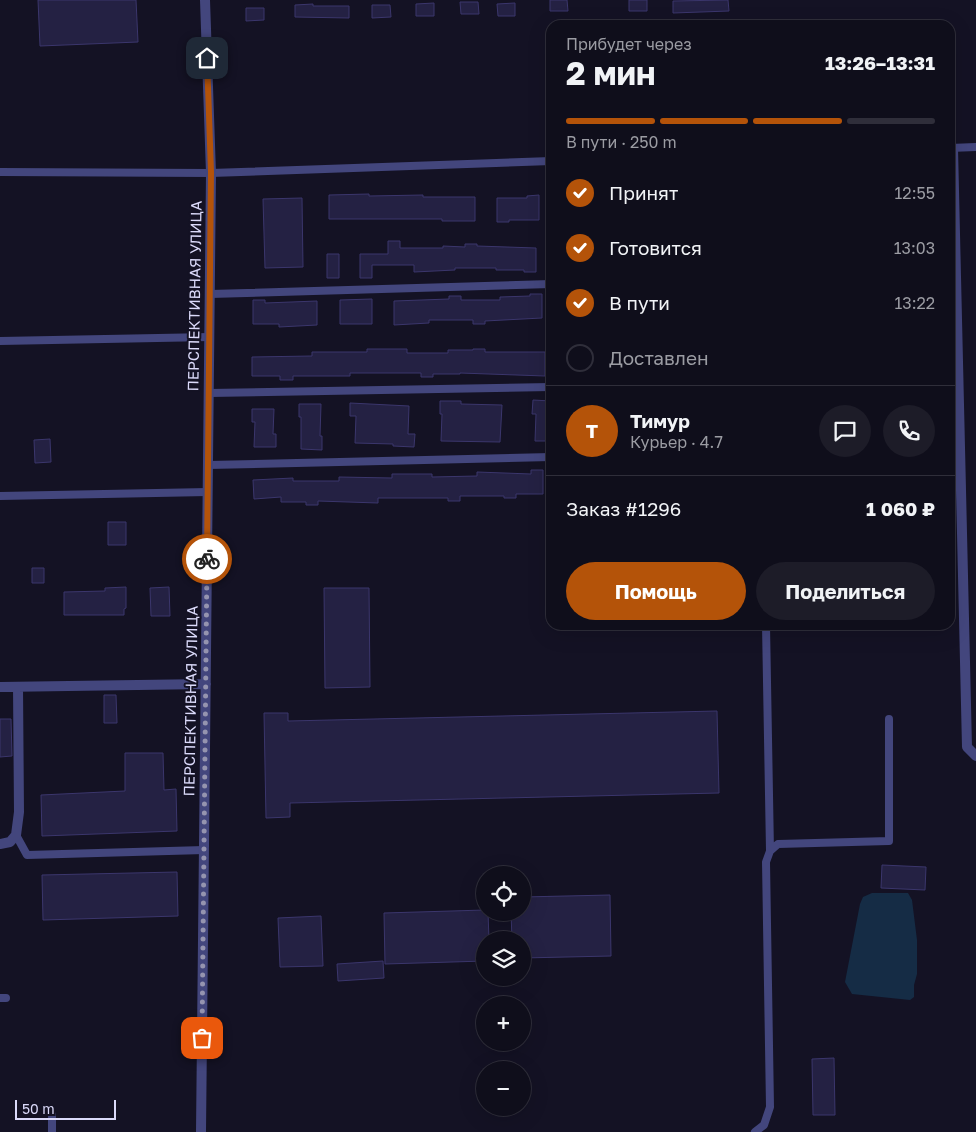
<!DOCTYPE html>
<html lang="ru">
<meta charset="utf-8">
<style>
:root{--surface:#0f0e1b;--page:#1d1c28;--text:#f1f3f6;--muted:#9b9ca3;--line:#2f2e3a;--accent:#b45309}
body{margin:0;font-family:"Golos Text",sans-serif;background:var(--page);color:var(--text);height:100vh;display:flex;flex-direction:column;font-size:19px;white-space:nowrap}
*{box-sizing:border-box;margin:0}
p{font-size:16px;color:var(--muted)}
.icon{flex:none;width:28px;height:28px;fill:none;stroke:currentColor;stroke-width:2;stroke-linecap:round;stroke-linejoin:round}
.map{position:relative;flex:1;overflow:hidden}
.panel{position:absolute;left:546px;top:20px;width:409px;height:610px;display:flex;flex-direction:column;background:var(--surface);border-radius:15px;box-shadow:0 5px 20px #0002,0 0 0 1px var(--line)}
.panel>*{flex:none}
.controls{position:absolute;left:476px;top:866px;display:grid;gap:10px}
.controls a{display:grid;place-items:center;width:55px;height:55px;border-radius:50%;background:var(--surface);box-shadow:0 5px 20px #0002,0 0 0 1px var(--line);font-size:25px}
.scale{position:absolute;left:15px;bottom:12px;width:101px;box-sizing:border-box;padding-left:5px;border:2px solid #dbdafa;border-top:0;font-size:14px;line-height:18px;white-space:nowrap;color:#dbdafa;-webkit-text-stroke:4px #141224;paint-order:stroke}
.pin{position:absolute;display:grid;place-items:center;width:42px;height:42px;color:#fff;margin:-21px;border-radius:10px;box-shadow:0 2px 8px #0006}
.courier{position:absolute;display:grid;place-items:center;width:50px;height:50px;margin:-25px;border:4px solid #b45309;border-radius:50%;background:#fff;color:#222;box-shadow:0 1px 6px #0007}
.overview em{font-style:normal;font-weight:700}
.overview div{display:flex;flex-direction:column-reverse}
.overview{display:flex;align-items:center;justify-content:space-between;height:85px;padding:0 20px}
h1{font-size:32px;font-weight:700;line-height:38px}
.bar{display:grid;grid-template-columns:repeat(4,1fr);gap:8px 5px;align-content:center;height:60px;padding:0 20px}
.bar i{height:6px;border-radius:4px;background:var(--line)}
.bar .active{background:var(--accent)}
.bar p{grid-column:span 4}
.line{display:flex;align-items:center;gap:12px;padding:0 20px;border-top:1px solid var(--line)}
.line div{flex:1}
.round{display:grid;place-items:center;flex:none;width:52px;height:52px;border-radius:26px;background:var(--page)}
ol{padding:0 20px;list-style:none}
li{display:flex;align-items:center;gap:15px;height:55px}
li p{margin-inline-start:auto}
li .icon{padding:5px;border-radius:50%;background:var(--accent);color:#fff;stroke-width:4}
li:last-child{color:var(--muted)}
li i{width:28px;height:28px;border:2px solid var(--line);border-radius:50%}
.action{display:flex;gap:10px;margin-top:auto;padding:10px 20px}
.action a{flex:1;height:58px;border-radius:30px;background:var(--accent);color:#fff;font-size:20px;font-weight:700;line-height:58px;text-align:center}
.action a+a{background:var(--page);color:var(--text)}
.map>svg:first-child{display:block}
.water{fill:#152c45}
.building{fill:#242143;stroke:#3b366c}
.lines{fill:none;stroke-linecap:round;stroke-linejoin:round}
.service{stroke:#43467d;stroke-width:8}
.minor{stroke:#43467d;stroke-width:10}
.done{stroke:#9594af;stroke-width:5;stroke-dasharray:0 9}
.route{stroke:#b45309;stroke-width:6}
.labels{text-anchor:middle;stroke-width:4;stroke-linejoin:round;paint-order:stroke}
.street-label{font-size:15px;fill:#dbdafa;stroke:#141224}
</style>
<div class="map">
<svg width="976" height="1132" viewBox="0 0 976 1132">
<rect width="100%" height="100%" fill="#141224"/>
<!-- water -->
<path class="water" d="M 872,893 L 908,893 L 912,900 L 917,940 L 917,974 L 914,985 L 914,997 L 910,1000 L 852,994 L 845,982 L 860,904 L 863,897 Z"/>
<!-- building -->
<path class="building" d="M 38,0 L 136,0 L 138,42 L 40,46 Z
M 550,0 L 567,0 L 568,11 L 550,11 Z
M 629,0 L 647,0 L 647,11 L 629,11 Z
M 728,0 L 729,11 L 673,13 L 673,1 Z
M 460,2 L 478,2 L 479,14 L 461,14 Z
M 434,3 L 434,16 L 416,16 L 416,4 Z
M 515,3 L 515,16 L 498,16 L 497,4 Z
M 313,4 L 313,6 L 349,6 L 349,18 L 295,17 L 295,5 Z
M 372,5 L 390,5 L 391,17 L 372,18 Z
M 246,8 L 264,8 L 264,20 L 246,21 Z
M 369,194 L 369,196 L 423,195 L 423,197 L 475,197 L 475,221 L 442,221 L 442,219 L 329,219 L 329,195 Z
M 539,195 L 539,220 L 509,220 L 509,222 L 497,222 L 497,198 L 527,198 L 527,196 Z
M 302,198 L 303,267 L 265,268 L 263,199 Z
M 388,241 L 400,241 L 400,248 L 443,248 L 443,246 L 465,247 L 465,244 L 477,244 L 477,246 L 536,248 L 536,272 L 524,272 L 524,270 L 496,270 L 496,268 L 455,268 L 455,270 L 414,272 L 414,265 L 372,265 L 372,278 L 360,278 L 360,254 L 388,254 Z
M 327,254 L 339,254 L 339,278 L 327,278 Z
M 530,294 L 542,294 L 542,318 L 485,321 L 485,324 L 473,324 L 473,320 L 429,320 L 429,323 L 394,325 L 394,301 L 449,299 L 449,296 L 461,296 L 461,300 L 500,300 L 500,297 L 530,296 Z
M 372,299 L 372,324 L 340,324 L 340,300 Z
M 253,300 L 265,300 L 265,303 L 317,301 L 317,325 L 279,327 L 279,324 L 253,324 Z
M 367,349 L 407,349 L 407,353 L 448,353 L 448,350 L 473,350 L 473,349 L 485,349 L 485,352 L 545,352 L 545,376 L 460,373 L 460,374 L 433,374 L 433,377 L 421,377 L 421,373 L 350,373 L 350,376 L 293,376 L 293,380 L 280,380 L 280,376 L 252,376 L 252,357 L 312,356 L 312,352 L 367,352 Z
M 533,400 L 551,401 L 551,441 L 535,441 L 536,414 L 532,414 Z
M 440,401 L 461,401 L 461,404 L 502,405 L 500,442 L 441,441 L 442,414 L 440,414 Z
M 350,403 L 409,406 L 408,434 L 415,434 L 414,447 L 393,446 L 393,444 L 355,443 L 356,416 L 350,416 Z
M 299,404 L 321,404 L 320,436 L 322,436 L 322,450 L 301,449 L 301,417 L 299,417 Z
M 252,409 L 274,409 L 273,434 L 276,434 L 276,447 L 254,447 L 255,422 L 252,422 Z
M 50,439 L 51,462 L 35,463 L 34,440 Z
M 531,470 L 543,470 L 543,494 L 516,494 L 516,498 L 504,498 L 504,496 L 460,496 L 460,501 L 448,501 L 448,498 L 378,498 L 378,503 L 318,501 L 318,505 L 306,505 L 306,502 L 281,502 L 281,497 L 254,499 L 253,480 L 293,478 L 293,481 L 339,481 L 339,477 L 392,478 L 392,474 L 432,474 L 432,477 L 477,476 L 477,472 L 531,474 Z
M 108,522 L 126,522 L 126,545 L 108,545 Z
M 32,568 L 44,568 L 44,583 L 32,583 Z
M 126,587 L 126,608 L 124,609 L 124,615 L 64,615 L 64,592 L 105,591 L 105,588 Z
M 169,587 L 170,616 L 151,616 L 150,588 Z
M 324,588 L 369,588 L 370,687 L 325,688 Z
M 104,695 L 116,695 L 117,723 L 104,723 Z
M 717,711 L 719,793 L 290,803 L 290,817 L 266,818 L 264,713 L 288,713 L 288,721 Z
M 0,719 L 11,719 L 12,756 L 0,757 Z
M 125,753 L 163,753 L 164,790 L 176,789 L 177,831 L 42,836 L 41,795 L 125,791 Z
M 882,865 L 926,867 L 925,890 L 881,888 Z
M 177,872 L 178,916 L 43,920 L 42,875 Z
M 610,895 L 611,956 L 522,958 L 522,940 L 512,940 L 511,912 L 522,912 L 522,897 Z
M 485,910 L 485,912 L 488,912 L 489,940 L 485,940 L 485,961 L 385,964 L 384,913 Z
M 321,916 L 323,966 L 280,967 L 278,918 Z
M 383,961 L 384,978 L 338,981 L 337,964 Z
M 834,1058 L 835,1115 L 813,1115 L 812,1059 Z"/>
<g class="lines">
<!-- service -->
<path class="service" d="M 950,148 L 976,147
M 0,172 L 211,173 L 551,161
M 210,294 L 551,284
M 0,341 L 210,337
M 209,393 L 551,387
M 208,465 L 551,457
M 0,496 L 208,492
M 766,625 L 770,851
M 16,835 L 27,855 L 204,850
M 0,998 L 6,998
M 52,1115 L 52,1132
M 755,1132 L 764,1125 L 770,1107 L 766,862 L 770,851 L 778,844 L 889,841 L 889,719"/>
<!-- minor -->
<path class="minor" d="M 953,148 L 967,747 L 976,756
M 0,687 L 206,684
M 0,844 L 10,842 L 16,835 L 19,812 L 18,687
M 201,1132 L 211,173 L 205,0"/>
</g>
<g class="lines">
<!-- done -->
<path class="done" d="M 202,1038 L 207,559"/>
<!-- route -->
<path class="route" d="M 207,58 L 211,172 L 207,559"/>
</g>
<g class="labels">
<!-- street labels -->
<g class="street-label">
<text transform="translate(195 296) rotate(-89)" y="5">ПЕРСПЕКТИВНАЯ УЛИЦА</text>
<text transform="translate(191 701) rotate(-89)" y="5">ПЕРСПЕКТИВНАЯ УЛИЦА</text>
</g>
</g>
</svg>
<div class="controls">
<a><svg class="icon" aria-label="locate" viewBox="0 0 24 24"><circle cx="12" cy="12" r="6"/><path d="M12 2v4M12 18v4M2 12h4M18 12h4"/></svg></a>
<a><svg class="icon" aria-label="layers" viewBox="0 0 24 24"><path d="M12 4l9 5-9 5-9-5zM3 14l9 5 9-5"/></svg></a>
<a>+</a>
<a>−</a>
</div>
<div class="scale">50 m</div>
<div class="pin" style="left:202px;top:1038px;background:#ea580c"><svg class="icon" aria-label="bag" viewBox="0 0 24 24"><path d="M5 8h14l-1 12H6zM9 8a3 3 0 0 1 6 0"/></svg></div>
<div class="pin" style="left:207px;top:58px;background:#1f2937"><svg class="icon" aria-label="home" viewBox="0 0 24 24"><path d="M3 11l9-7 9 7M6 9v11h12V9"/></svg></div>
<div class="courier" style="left:207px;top:559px"><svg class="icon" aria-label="bike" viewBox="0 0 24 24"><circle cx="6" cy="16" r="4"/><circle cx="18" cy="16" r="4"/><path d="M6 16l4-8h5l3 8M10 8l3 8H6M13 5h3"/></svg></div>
<section class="panel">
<div class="overview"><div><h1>2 мин</h1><p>Прибудет через</p></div><em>13:26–13:31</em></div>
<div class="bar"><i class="active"></i><i class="active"></i><i class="active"></i><i></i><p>В пути · 250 m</p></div>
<ol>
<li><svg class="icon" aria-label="check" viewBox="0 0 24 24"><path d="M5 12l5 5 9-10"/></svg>Принят<p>12:55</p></li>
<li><svg class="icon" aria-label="check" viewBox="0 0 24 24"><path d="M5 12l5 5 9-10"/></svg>Готовится<p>13:03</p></li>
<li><svg class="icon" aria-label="check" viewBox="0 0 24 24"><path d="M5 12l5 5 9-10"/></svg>В пути<p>13:22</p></li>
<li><i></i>Доставлен</li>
</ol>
<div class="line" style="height:90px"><b class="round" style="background:var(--accent);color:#fff">Т</b><div><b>Тимур</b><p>Курьер · 4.7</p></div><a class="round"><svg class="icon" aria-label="chat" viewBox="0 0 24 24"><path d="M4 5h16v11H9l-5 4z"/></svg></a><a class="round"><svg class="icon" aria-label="phone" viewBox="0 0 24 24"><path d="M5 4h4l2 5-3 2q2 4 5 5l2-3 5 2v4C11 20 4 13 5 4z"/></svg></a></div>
<div class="line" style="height:65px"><div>Заказ #1296</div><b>1 060 ₽</b></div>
<div class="action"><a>Помощь</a><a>Поделиться</a></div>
</section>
</div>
